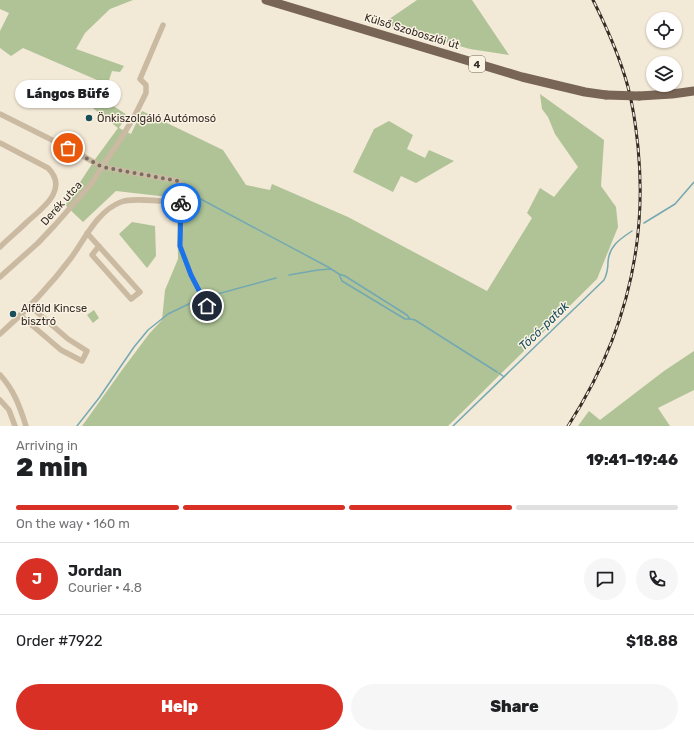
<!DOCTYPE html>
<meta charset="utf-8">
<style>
:root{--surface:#fff;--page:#f6f6f6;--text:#202124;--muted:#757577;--line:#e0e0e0;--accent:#d93025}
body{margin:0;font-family:Rubik,sans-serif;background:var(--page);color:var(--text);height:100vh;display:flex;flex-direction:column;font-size:15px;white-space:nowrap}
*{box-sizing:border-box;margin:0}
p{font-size:13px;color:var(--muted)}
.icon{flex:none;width:22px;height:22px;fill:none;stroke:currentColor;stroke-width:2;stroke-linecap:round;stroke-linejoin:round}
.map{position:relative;height:426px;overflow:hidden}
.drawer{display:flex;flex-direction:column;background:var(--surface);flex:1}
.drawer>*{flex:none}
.controls{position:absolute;left:646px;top:12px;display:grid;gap:8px}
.controls a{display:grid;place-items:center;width:36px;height:36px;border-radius:50%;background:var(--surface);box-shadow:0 1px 3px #0004;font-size:20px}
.pin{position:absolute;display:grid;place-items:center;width:34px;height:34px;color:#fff;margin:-17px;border:2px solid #fff;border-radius:50%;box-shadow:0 1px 4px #0007}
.courier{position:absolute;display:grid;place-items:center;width:40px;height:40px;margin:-20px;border:3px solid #1a73e8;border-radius:50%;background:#fff;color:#222;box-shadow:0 1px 5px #0007}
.bubble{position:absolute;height:28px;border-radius:14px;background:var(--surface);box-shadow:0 1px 3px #0004;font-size:13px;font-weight:800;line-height:28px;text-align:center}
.head em{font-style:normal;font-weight:800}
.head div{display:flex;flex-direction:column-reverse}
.head{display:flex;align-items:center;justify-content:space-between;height:68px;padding:0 16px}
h1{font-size:26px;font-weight:800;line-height:30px}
.bar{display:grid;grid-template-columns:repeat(4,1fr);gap:6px 4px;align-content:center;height:48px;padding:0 16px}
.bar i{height:5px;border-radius:3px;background:var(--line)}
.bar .on{background:var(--accent)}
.bar p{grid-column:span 4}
.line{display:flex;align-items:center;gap:10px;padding:0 16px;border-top:1px solid var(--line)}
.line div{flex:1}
.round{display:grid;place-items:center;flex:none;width:42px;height:42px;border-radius:21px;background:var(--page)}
.button{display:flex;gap:8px;margin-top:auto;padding:8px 16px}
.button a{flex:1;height:46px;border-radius:24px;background:var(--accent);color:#fff;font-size:16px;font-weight:800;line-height:46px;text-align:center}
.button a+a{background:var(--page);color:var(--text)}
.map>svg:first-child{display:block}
.green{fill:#afc396}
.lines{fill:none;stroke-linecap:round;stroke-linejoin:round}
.stream{stroke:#74a8b2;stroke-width:1.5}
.minor{stroke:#cbbaa2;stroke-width:5.5}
.primary{stroke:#796555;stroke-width:9}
.rail-casing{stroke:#352c25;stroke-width:3}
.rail{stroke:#faf2e3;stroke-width:1.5;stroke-dasharray:4.5;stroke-linecap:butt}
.primary-bridge{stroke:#796555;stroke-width:9}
.done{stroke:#786e63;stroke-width:4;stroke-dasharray:0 7.2}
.route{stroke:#1a73e8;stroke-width:5}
.poi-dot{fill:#184e5a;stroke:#faf2e3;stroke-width:1.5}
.labels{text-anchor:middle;stroke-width:3;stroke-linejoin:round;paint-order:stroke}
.shield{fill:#faf2e3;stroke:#70675e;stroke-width:1}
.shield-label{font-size:10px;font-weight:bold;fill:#352c25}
.street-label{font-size:11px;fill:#352c25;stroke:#faf2e3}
.poi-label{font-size:11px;fill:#352c25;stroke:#faf2e3;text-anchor:start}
.water-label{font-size:12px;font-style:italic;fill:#184e5a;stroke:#faf2e3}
</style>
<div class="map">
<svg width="694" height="426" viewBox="0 0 694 426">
<rect width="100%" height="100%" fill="#f3e9d7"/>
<!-- green -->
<path class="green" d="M 0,0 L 133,0 L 110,9 L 85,33 L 76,49 L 124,66 L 120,72 L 112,71 L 103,99 L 127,115 L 119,128 L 131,134 L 142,111 L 223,150 L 246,185 L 270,190 L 272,184 L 348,217 L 487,291 L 532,218 L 527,213 L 540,188 L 554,197 L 578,167 L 555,134 L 548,117 L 542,109 L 540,94 L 604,140 L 601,186 L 616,207 L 618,227 L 597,279 L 448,426 L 82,426 L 122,370 L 149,334 L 162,320 L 165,290 L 178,259 L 177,198 L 116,191 L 83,222 L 65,205 L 96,158 L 118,128 L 89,105 L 97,80 L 23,48 L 11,56 L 0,48 L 0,31 L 9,13 L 0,9 Z
M 417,0 L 472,0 L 509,55 L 470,49 L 382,24 Z
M 389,121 L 413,135 L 407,149 L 425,158 L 429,150 L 454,161 L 416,183 L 401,176 L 393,192 L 353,172 L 374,129 Z
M 132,222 L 155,226 L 156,256 L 147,268 L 119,234 Z
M 94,310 L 99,318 L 93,323 L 87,315 Z
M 694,351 L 694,390 L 658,408 L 670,426 L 578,426 L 589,411 L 600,420 L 664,371 Z"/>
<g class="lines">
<!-- stream -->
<path class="stream" d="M 195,196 L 328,267 L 339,274 L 345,276 L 407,315 L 410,319 L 415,320 L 497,372
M 644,223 L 675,204 L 694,182
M 339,274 L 342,281 L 405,319 L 410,319
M 289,275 L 318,270 L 331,269
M 210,296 L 276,278
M 499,373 L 504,377
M 77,426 L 99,398 L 134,347 L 148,330 L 168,314 L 197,300
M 453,426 L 604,280 C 607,274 608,269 608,262 C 609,246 620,239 632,231"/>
<!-- minor -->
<path class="minor" d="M 0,114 L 76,152 L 102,167 L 178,181 L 182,185 L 184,190 L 182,203 L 180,246 L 191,275 L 207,306
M 0,143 L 48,168 C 69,189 43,208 28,221 C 19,230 9,238 0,247
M 87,233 L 140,292 L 131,299 L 92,255 L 99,246
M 0,277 L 38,243 L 55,225 L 91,184 L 122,137 L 135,115 L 146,93 L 146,85 L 140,79 L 163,25
M 20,315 L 61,350 L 82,361 L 87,351 L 68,339 L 30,306
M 0,334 C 26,311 50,286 71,258 C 85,239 97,211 121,202 C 134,197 166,202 182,203
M 0,375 C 14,390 20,407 26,426
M 0,400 L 9,410 L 15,426"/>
<!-- primary -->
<path class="primary" d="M 266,0 L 522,77 L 585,92 L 606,95
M 639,96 L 672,94 L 694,91"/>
<!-- rail casing -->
<g class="rail-casing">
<path id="rail" d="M 568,426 C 623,341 648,247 638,147 C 636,127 633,106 628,87 C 620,57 607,28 593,0"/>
</g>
<!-- rail -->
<use href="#rail" class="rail"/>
<!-- primary-bridge -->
<path class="primary-bridge" d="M 606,95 L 639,96"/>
</g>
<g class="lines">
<!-- done -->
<path class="done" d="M 68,148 L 102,167 L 178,181 C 186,188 183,194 181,203"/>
<!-- route -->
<path class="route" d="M 181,203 L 180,246 L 191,275 L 207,306"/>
</g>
<!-- markers -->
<g class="poi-dot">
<circle cx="89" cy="118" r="4"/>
<circle cx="13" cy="314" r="4"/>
</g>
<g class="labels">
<!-- shield labels -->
<rect class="shield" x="469" y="56" width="16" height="16" rx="3"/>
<g class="shield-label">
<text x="477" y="68">4</text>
</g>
<!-- street labels -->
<g class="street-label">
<text transform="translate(412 31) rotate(17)" y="4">Külső Szoboszlói út</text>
<text transform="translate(61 203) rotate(-48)" y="4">Derék utca</text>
</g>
<!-- poi labels -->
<g class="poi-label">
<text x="97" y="122">Önkiszolgáló Autómosó</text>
<text x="21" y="312">Alföld Kincse<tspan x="21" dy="13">bisztró</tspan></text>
</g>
<!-- water labels -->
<g class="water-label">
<text transform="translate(544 326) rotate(-44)" y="4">Tócó-patak</text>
</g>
</g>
</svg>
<div class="controls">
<a><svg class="icon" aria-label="locate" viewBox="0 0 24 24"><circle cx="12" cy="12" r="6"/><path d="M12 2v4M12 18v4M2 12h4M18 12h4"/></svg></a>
<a><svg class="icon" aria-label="layers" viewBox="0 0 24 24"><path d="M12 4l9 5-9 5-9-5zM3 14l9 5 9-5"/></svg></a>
</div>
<div class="pin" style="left:68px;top:148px;background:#ea580c"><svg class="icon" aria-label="bag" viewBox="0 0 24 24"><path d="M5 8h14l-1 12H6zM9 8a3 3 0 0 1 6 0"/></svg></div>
<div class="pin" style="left:207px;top:306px;background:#1f2937"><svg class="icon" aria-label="home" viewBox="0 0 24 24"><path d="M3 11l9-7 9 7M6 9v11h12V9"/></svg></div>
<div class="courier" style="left:181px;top:203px"><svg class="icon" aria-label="bike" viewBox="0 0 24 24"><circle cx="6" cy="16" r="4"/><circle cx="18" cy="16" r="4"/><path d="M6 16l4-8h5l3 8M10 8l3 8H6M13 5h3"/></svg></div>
<div class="bubble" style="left:15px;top:80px;width:106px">Lángos Büfé</div>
</div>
<section class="drawer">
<div class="head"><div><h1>2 min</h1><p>Arriving in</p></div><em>19:41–19:46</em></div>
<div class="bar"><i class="on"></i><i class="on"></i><i class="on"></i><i></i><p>On the way · 160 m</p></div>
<div class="line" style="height:72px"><b class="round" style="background:var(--accent);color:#fff">J</b><div><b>Jordan</b><p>Courier · 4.8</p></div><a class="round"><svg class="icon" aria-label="chat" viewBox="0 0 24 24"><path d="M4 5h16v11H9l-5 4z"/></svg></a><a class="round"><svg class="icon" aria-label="phone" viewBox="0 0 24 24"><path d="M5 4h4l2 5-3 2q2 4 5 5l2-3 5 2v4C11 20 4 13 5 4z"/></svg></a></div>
<div class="line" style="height:52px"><div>Order #7922</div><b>$18.88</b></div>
<div class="button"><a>Help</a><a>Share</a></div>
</section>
